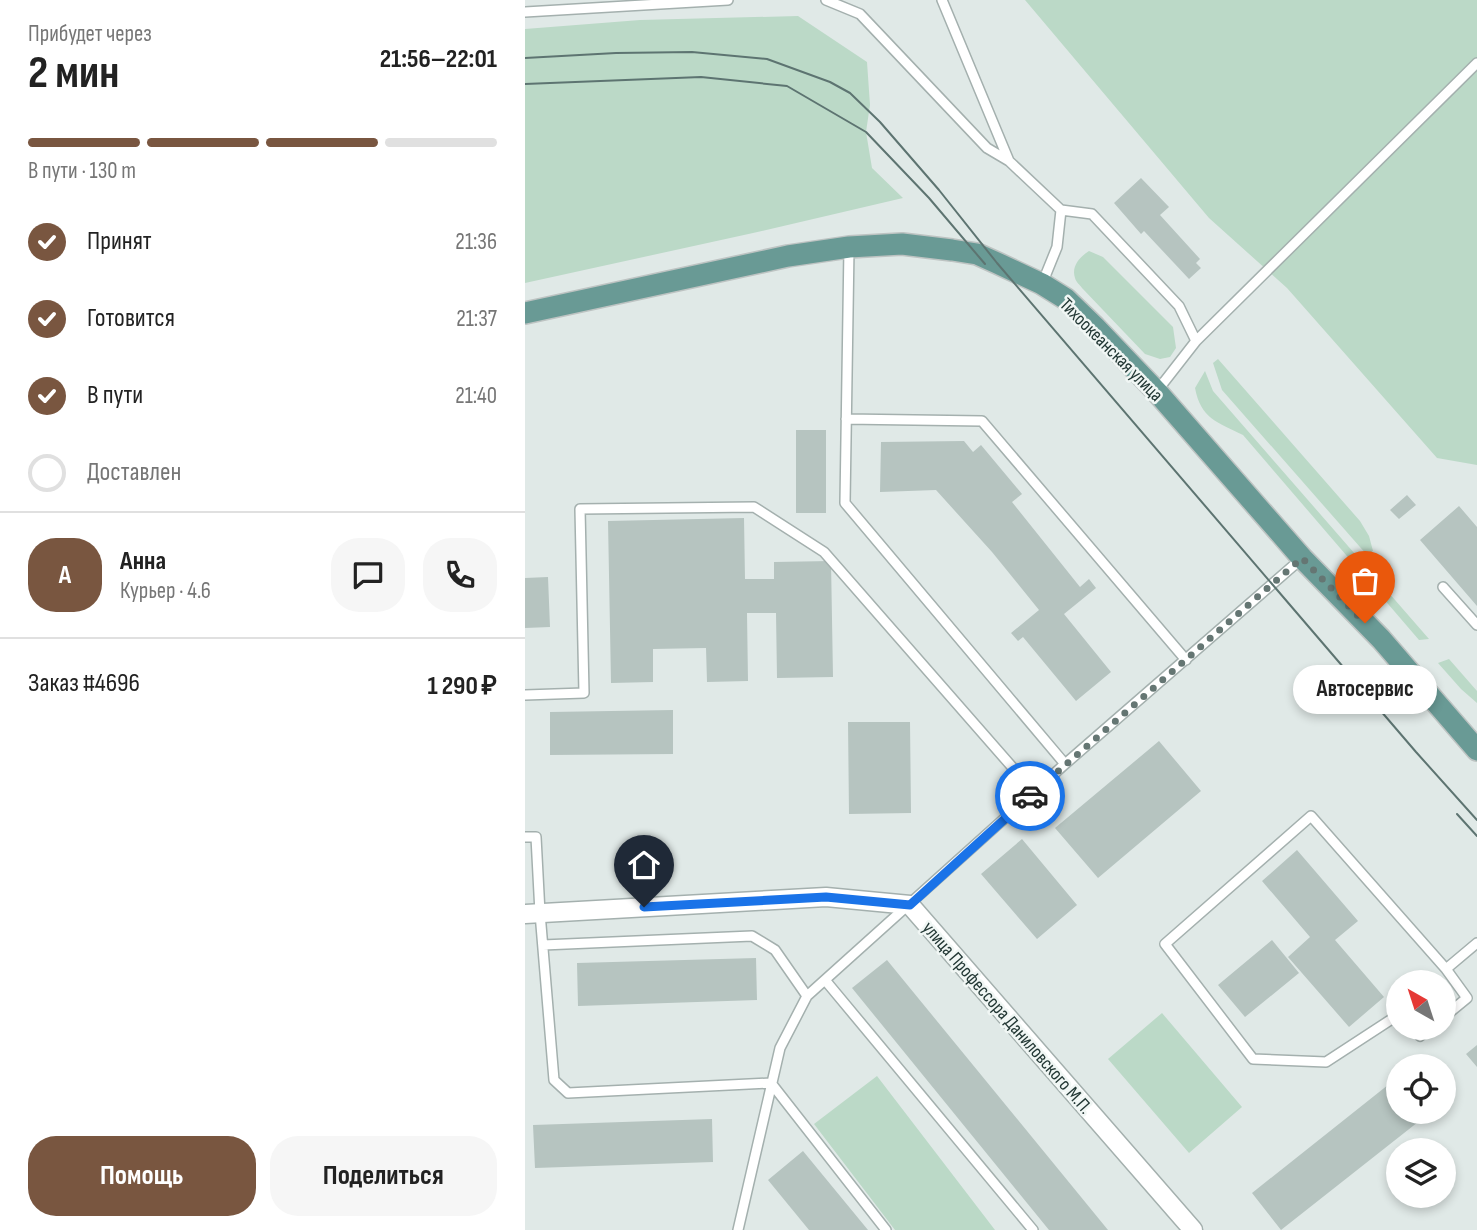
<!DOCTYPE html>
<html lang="ru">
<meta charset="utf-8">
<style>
:root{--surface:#fff;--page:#f6f6f6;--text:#222;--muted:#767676;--line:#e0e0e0;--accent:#795640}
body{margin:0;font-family:"Sofia Sans Condensed",sans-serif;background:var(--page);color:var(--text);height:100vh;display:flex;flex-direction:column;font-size:26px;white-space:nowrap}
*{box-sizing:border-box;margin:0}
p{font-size:23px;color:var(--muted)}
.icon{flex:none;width:38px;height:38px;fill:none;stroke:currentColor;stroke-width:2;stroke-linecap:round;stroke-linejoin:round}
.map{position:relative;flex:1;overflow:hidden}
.sheet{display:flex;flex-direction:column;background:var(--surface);width:525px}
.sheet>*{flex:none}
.needle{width:46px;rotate:321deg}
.fabs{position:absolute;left:861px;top:970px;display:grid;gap:14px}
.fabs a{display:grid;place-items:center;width:70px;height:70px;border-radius:50%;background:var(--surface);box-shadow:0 4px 10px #0003;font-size:35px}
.pin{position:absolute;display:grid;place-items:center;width:60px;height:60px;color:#fff;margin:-72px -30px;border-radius:50% 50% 50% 0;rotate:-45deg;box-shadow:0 0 7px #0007}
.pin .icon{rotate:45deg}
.courier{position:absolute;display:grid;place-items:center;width:70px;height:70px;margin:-35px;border:5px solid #1a73e8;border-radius:50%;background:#fff;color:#222;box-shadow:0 2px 9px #0007}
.bubble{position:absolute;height:49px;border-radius:24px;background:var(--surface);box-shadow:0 4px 10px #0003;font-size:23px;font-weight:700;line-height:49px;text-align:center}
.overview em{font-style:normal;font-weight:700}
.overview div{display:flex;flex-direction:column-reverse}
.overview{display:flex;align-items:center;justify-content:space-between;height:119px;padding:0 28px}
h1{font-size:46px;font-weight:700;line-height:52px}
.bar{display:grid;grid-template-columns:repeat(4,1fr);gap:10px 7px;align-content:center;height:84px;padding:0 28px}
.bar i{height:9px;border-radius:5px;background:var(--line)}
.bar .on{background:var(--accent)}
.bar p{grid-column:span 4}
.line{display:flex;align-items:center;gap:18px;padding:0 28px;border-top:2px solid var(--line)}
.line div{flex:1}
.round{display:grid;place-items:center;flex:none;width:74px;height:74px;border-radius:28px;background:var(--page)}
ol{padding:0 28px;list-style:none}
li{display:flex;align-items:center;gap:21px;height:77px}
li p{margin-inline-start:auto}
li .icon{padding:7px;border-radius:50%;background:var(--accent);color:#fff;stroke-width:4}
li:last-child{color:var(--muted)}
li i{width:38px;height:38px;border:4px solid var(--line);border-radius:50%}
.cta{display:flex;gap:14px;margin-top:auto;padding:14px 28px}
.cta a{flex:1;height:80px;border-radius:28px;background:var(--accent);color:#fff;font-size:28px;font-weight:700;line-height:80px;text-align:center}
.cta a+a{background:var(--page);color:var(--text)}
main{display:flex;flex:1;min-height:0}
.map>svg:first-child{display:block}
.green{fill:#bbd9c7}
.building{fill:#b6c4c0}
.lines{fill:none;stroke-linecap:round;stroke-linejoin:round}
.service-casing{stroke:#a4b0ae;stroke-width:12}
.minor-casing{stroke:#a4b0ae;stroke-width:21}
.primary-casing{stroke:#bdc3c2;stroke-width:24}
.service{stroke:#fff;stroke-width:9}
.minor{stroke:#fff;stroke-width:18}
.primary{stroke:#699a95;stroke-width:21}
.tram{stroke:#5d7471;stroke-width:2}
.done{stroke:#657673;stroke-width:7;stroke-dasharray:0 12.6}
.route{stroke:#1a73e8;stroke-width:9}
.labels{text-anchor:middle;stroke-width:5;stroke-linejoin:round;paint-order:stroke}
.street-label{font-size:19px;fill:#233835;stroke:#f0f6f4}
</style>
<main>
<section class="sheet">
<div class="overview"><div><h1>2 мин</h1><p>Прибудет через</p></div><em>21:56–22:01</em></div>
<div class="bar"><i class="on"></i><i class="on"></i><i class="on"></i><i></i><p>В пути · 130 m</p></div>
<ol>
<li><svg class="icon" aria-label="check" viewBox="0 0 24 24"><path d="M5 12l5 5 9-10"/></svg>Принят<p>21:36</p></li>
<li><svg class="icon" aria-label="check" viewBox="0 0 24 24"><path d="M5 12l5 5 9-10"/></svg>Готовится<p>21:37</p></li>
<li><svg class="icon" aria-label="check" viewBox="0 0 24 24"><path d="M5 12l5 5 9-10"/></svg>В пути<p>21:40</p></li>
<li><i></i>Доставлен</li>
</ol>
<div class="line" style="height:126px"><b class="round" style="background:var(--accent);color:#fff">А</b><div><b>Анна</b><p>Курьер · 4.6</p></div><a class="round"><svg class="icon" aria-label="chat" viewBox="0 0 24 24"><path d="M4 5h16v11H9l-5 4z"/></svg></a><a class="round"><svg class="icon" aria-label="phone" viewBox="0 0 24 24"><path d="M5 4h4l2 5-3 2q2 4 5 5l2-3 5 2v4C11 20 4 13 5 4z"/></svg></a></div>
<div class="line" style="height:91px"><div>Заказ #4696</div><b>1 290 ₽</b></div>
<div class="cta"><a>Помощь</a><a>Поделиться</a></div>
</section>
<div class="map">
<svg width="952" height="1230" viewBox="0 0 952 1230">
<rect width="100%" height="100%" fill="#e0e9e7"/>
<!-- green -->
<path class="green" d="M 500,0 L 952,0 L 952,465 L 912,458 L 762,288 L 684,218 Z
M 273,16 L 342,62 L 345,105 L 341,132 L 347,168 L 378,198 L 228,233 L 0,283 L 0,29 L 115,20 Z
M 564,251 L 578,257 L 648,327 L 651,348 L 645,357 L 635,359 L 620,354 L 557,288 C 555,285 551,282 550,278 C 546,266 555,257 564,251 Z
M 693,359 L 835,521 L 844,536 L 848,551 L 842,555 L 697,390 L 688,363 Z
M 680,371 L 688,391 L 904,639 L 894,640 L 718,435 C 692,422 676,419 670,388 Z
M 924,659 L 952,691 L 952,703 L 936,689 L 913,663 Z
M 637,1013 L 717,1107 L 664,1153 L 583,1059 Z
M 352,1076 L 470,1230 L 370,1230 L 289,1124 Z"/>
<!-- building -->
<path class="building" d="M 616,178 L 644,207 L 635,215 L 675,259 L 671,263 L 676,268 L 664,279 L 619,231 L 616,234 L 589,203 Z
M 271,430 L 301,430 L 301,513 L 271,513 Z
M 439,441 L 448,452 L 456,445 L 497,494 L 487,502 L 555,587 L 564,579 L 571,588 L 539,614 L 586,672 L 551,701 L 498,637 L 493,641 L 486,633 L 514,610 L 467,552 L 411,490 L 355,492 L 356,442 Z
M 882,495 L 891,505 L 874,519 L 865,510 Z
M 934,506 L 952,527 L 952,606 L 895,540 Z
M 219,518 L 220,579 L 249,579 L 249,562 L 306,561 L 308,677 L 252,678 L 251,613 L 222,613 L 223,681 L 182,682 L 181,648 L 128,649 L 128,682 L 86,683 L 83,521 Z
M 23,577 L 25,627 L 0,628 L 0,578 Z
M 148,710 L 148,754 L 25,755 L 25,712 Z
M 323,722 L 385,722 L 386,813 L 324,814 Z
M 634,741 L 676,791 L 573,878 L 530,828 Z
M 497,839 L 552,905 L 512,939 L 456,874 Z
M 772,850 L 833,921 L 810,940 L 859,997 L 824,1027 L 763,957 L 785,937 L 737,881 Z
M 747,940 L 774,973 L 720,1017 L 693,985 Z
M 231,958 L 232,1000 L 53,1006 L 52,963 Z
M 362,960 L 583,1230 L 524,1230 L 327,988 Z
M 952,1045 L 952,1067 L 941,1054 Z
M 873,1077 L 873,1111 L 907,1111 L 756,1230 L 727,1193 Z
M 187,1119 L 188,1162 L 10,1168 L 8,1125 Z
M 278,1151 L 343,1230 L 284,1230 L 243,1180 Z"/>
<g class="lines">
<!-- service casing -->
<g class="service-casing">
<path id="service" d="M 301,0 L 335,14 L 462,148 L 484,161
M 417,0 L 484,161 L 536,210 L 532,247 L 517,284
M 0,12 L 203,0
M 536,210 L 567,214 L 654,306 L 671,341 L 632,391
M 324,248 L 320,503 L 540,764
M 671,341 L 952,63
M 321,419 L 457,421 L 661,660
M 918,587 L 952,625
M 0,695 L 59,693 L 55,509 L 229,507 L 299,552 L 509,792
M 0,837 L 11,837 L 15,913 L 29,1080 L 43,1093 L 246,1083 L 361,1230
M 18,945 L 227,936 L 250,950 L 282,996
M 921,969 L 952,943
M 300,980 L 508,1230
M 873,1015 L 801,1062 L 728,1059 L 640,944 L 786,816 L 921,969 L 942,998 L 919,1017
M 885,1027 L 895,1036 L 906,1027
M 213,1230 L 255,1048 L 282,996 L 540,764 L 776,559"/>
</g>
<!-- minor casing -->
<g class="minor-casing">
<path id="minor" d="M 0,914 L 301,897 L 385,905 L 668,1230"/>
</g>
<!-- primary casing -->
<g class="primary-casing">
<path id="primary" d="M 0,313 L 263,256 L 324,247 L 377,244 L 427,250 L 452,254 L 472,263 L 517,284 L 541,299 L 570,327 L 632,392 L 777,558 L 856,639 L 952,750"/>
</g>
<!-- service -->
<use href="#service" class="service"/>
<!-- minor -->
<use href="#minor" class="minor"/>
<!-- primary -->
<use href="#primary" class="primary"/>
<!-- tram -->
<path class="tram" d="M 0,58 L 91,53 L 167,52 L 242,59 L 305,82 L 325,93 L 355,122 L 414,190 L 472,263 L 891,752 L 952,820
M 0,84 L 176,77 L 262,86 L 341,132 L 404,198 L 460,264
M 932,814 L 952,836"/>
</g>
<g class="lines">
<!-- done -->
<path class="done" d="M 505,796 L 777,558 L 840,623"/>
<!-- route -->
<path class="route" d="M 119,907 L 301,897 L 385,905 L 505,796"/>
</g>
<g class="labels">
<!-- street labels -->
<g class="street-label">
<text transform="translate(587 349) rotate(45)" y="7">Тихоокеанская улица</text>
<text transform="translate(483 1017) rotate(49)" y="7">улица Профессора Даниловского М.П.</text>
</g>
</g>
</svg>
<div class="fabs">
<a><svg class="needle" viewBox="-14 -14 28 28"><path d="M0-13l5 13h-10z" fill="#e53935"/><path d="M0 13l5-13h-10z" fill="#767676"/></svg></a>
<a><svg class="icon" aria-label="locate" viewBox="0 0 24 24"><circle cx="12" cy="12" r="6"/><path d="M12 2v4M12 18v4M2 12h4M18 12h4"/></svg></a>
<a><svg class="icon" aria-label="layers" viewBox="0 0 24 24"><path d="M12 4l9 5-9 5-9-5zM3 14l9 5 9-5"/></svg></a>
</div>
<div class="pin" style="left:840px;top:623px;background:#ea580c"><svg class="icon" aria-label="bag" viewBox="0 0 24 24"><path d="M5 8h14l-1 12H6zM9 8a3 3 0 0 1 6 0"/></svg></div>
<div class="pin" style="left:119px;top:907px;background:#1f2937"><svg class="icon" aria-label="home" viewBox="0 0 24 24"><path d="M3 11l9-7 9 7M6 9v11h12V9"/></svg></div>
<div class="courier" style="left:505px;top:796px"><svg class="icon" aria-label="car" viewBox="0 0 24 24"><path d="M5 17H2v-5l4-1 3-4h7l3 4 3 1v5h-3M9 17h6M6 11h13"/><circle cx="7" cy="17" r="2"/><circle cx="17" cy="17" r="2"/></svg></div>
<div class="bubble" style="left:768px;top:665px;width:144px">Автосервис</div>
</div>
</main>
